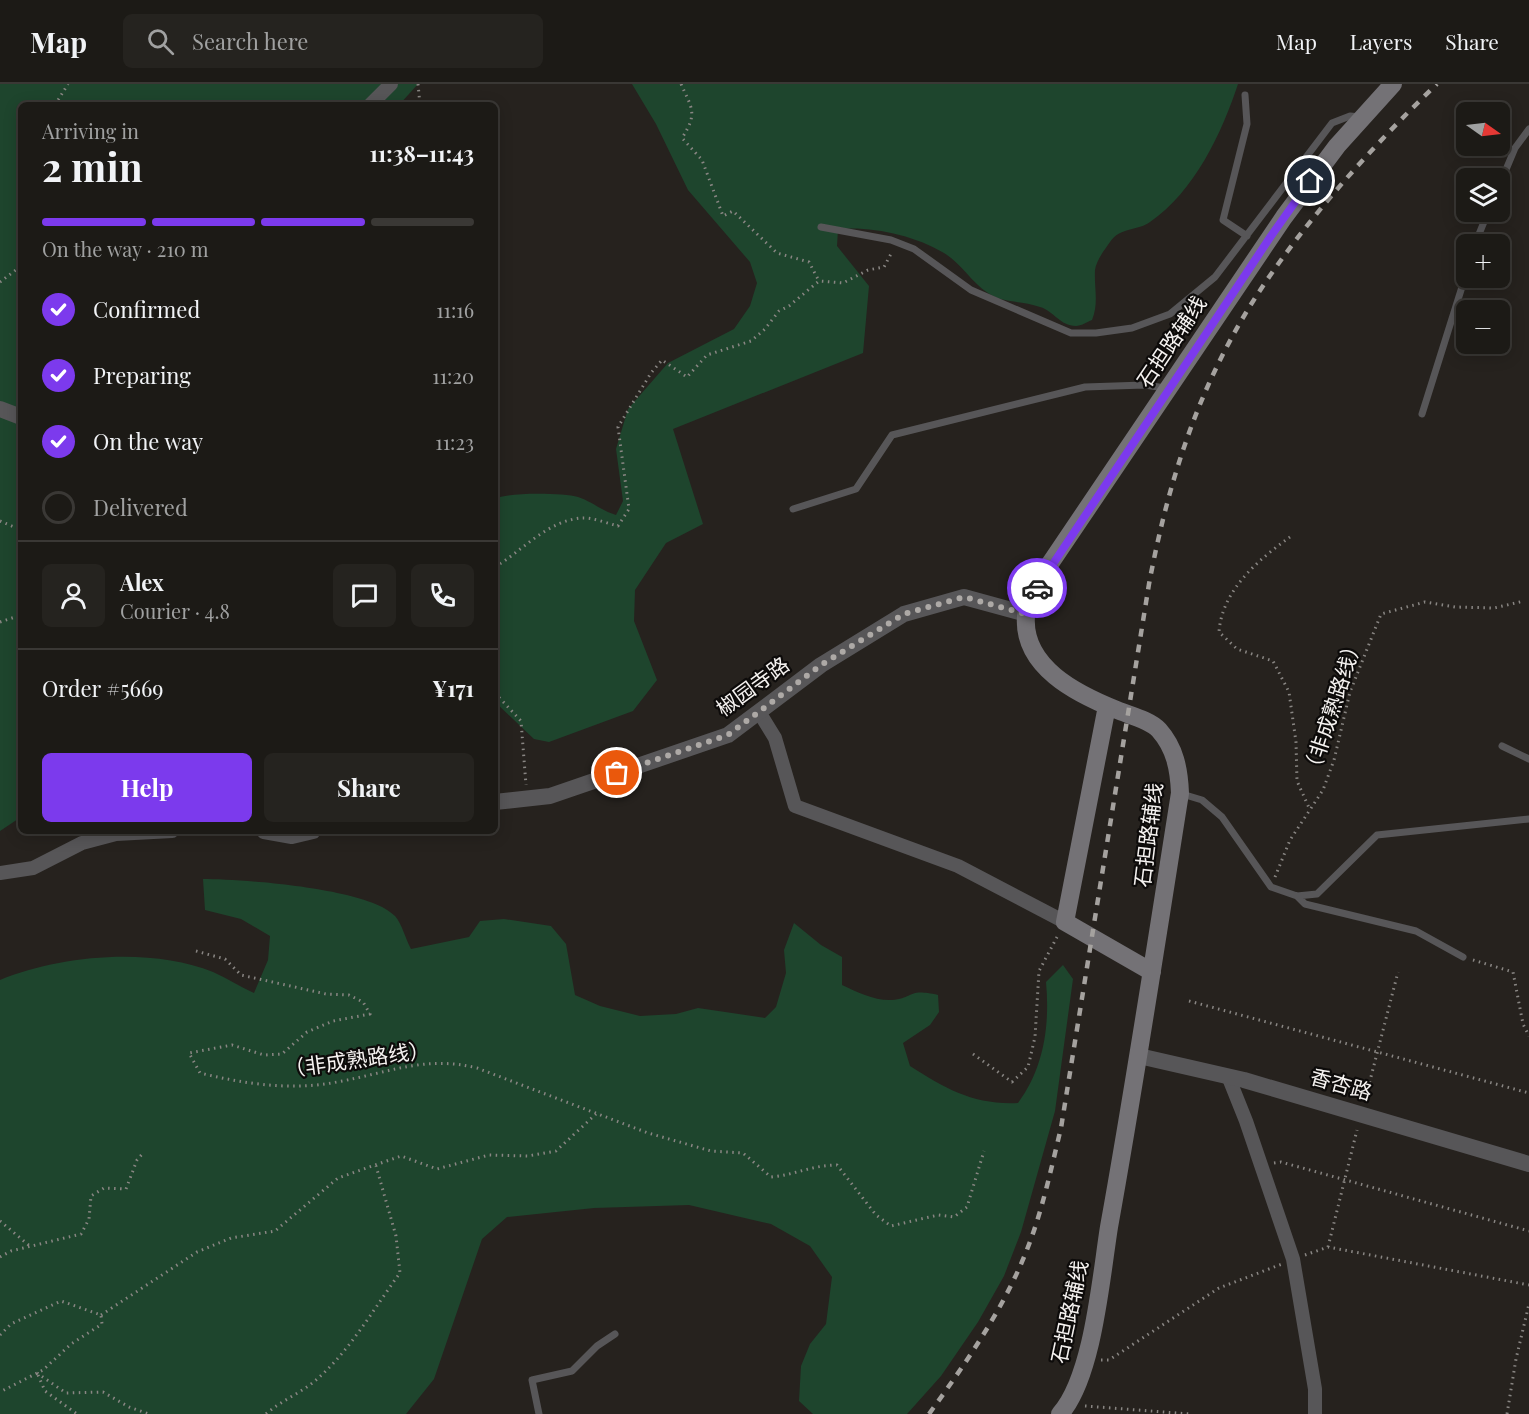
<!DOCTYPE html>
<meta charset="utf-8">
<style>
:root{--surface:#1c1a16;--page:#25231f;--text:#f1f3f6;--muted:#a0a1a1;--line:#3a3835;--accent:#7c3aed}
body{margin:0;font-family:"Playfair Display","Noto Sans SC",serif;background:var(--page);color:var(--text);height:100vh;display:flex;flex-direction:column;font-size:22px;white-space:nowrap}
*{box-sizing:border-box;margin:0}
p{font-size:20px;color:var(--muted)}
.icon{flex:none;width:33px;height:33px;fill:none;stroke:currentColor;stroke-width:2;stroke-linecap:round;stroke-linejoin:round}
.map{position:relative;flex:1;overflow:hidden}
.sheet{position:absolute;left:18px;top:18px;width:480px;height:732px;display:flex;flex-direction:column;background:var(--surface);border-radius:9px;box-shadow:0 3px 15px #0003,0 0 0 2px var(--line)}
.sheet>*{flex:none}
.needle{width:39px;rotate:104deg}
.tools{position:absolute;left:1456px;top:18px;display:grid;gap:12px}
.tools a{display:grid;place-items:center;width:54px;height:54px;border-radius:9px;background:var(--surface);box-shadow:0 3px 15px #0003,0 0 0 2px var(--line);font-size:30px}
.pin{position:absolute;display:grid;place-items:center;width:51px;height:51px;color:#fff;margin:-26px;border:3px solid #fff;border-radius:50%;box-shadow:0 2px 6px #0007}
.courier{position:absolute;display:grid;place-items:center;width:60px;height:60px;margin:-30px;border:4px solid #7c3aed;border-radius:50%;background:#fff;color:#222;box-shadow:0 2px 8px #0007}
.headline em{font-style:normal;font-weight:700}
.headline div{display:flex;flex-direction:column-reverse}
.headline{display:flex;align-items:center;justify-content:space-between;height:102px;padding:0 24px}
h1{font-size:39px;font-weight:700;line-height:45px}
.bar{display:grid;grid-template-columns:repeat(4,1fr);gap:9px 6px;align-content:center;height:72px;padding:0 24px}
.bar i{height:8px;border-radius:4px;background:var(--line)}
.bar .current{background:var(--accent)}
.bar p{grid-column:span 4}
.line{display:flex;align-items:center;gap:15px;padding:0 24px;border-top:2px solid var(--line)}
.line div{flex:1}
.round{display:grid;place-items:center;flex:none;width:63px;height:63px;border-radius:9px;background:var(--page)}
ol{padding:0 24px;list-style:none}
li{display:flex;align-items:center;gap:18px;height:66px}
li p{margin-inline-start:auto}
li .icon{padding:6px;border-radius:50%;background:var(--accent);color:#fff;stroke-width:4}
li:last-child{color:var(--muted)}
li i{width:33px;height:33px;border:3px solid var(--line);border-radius:50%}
.primary-button{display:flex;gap:12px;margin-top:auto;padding:12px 24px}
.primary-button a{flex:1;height:69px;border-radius:9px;background:var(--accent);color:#fff;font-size:24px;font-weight:700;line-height:69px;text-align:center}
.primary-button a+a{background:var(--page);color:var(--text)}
header{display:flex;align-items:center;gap:36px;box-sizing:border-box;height:84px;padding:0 30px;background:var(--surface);border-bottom:2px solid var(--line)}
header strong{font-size:28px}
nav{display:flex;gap:33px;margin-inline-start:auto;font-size:21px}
.search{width:420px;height:54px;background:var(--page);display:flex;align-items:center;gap:15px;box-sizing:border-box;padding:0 21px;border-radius:9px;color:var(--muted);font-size:22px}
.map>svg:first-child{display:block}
.green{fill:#1e452d}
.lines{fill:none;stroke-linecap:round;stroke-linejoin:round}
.path{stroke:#898683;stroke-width:3;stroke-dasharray:1.5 4.5;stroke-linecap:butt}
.service{stroke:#575658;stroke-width:7}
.minor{stroke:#575658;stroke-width:14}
.tertiary{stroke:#575658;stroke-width:16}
.secondary{stroke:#747276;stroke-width:18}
.rail{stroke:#a5a29f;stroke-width:4.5;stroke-dasharray:8 8;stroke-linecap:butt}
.done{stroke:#ada9a6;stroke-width:6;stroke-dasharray:0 10.8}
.route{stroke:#7c3aed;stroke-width:8}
.labels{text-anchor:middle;stroke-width:4.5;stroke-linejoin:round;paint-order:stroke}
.street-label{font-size:21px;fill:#f5f2f0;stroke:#0d0b0a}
</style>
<header>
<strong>Map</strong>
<div class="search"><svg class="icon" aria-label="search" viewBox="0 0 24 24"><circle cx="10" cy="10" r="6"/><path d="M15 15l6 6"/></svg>Search here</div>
<nav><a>Map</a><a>Layers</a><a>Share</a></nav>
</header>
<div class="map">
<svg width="1529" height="1330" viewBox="0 0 1529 1330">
<rect width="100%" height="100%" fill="#26221e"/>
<!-- green -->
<path class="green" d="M 0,0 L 418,0 L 399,21 L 21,21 L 21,733 L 0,747 Z
M 632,0 L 1238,0 C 1222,49 1194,108 1150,138 C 1138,147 1120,143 1110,158 C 1105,165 1096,177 1095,186 C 1094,204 1099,219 1092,236 C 1087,238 1081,242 1076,242 C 1060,242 1054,227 1040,223 C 1022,216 1004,220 988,209 C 971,198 961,179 944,169 C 914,151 872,142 838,145 L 837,162 L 869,202 L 863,269 L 673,345 L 703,440 L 666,459 L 635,506 L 634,537 L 657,596 L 633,627 L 549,658 L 534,655 L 495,618 L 495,415 C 507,408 563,409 578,413 C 591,417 602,427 616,431 L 623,417 L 616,365 L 628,325 L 668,279 L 734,245 L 750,222 L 757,199 L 750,178 L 688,106 L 656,40 Z
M 203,795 C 242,795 369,804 395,832 C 402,840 406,856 411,865 L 469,853 L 480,837 L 504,835 L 551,842 L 566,860 L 575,911 L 600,922 L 640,932 L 676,930 L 698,924 L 765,934 L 776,923 L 786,889 L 784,866 L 794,839 L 821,861 L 842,873 L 842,901 C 857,908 875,917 892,916 C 915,914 907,904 938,911 L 939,928 L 930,941 L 903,959 L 910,982 C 946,1005 974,1021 1018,1019 C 1044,984 1050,941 1046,898 L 1063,881 L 1073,895 L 1055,1027 L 1021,1148 L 1004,1192 L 978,1238 L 941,1292 L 907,1330 L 813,1330 L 799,1317 L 801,1282 L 810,1260 L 826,1240 L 832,1193 L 810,1162 L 771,1140 L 689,1121 L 594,1124 L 507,1133 L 482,1155 L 434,1295 L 406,1330 L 0,1330 L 0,896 C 61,871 151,863 213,888 C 227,894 240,903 254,909 L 268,876 L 270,852 L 241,835 L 205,826 Z"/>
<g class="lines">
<!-- path -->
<path class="path" d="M 418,0 L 420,21
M 681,0 C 692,25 698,29 682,54 L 702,76 L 723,132 L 733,127 L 777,169 L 809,178 L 819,197
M 55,21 L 68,0
M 0,198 L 21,182
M 0,437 L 21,446
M 1290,453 C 1258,476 1222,506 1219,548 L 1237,565 L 1273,577 L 1289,608 L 1296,658 L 1297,697 L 1310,726
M 495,483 C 522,467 547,437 581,434 C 592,433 606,439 618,442 L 629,425 L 618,343 L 651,289 L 662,276 L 687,293 L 707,271 L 751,257 L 765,245 L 779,227 L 789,222 L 819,197 L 843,199 L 868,186 L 884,183 L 892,168
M 0,538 L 21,531
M 495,609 L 521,637 L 526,701
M 1275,793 L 1290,756 L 1323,706 L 1334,676 L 1350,608 L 1381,530 L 1425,518 L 1455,523 L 1494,524 L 1524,517
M 196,867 L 225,875 L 241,891 L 326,910 L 349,911 L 363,918 L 370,930 L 333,937 L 307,948 L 282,970 L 264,971 L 232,961 L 189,969 L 200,989 C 246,1000 290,1007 337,998 C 388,989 425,971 477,984 L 648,1049 L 711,1067 L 743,1069 L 771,1093 C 794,1091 813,1081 837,1081 L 876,1131 L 891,1142 L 938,1131 L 954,1133 L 967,1123 L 984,1067
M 1473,876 L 1513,888 L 1523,940 L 1529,952
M 1189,917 L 1529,1009
M 973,970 L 1012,998 L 1028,983 L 1035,953 L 1039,887 L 1057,853
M 1365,1016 L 1398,888
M 1274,1079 L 1281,1078 L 1529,1147
M 0,1137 L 31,1163
M 1328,1163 L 1357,1046
M 1305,1171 L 1328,1163 L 1529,1201
M 0,1173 L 11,1167 L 81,1150 L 89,1135 L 91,1112 L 104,1104 L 126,1105 L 137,1076 L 144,1068
M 101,1231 L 197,1168 L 231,1154 L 275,1147 L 338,1094 L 401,1072 L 437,1085 L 489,1071 L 528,1072 L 556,1067 L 596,1030
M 0,1251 L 11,1240 L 61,1217 L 101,1231 L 102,1240 L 71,1260 L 43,1286 L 0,1308
M 1101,1276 L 1109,1276 L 1219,1204 L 1282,1180
M 37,1289 L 66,1309 L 103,1308 L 129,1323 L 149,1330
M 38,1291 L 45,1307 L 77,1330
M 1085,1322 L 1190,1330
M 266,1330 C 282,1316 301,1309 316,1296 C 350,1267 374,1224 400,1189 L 396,1152 L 376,1082
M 1507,1330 L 1516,1275 L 1529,1220"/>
<!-- service -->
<path class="service" d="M 1245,11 L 1247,40 L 1223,136 L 1247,152
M 1500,100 L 1515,64 L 1529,45
M 821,143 L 891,156 L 914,165 L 971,206 L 1071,249 L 1096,249 L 1132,244 L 1170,230 L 1215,193 L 1332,39 L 1350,32 L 1361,33
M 1475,160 L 1488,128
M 1422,330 L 1467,187
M 793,425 L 856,405 L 892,351 L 1085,303 L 1144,301 L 1166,304
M 1502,662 L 1529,675
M 1182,710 L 1202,716 L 1222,733 L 1271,803 L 1297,812 L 1317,810 L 1377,751 L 1529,735
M 1297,812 L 1305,820 L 1416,847 L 1463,873
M 539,1330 L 532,1296 L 572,1287 L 597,1262 L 615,1250"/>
<!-- minor -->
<path class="minor" d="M 370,21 L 391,0
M 759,628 L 775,654 L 795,722 L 958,782 L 1065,838
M 0,789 L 33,784 L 82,759 L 116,750 L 172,747
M 1228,992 L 1246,1037 L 1293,1175 L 1315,1305 L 1315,1330"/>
<!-- tertiary -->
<path class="tertiary" d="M 0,325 L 21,333
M 495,718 L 550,712 L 728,651 L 821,581 L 904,530 L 964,513 L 1026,530
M 264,747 L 292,752 L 313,747
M 1139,972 L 1244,996 L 1529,1080"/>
<!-- secondary -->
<path class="secondary" d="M 1107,622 L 1065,838 L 1152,888
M 1060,1330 C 1093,1293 1101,1193 1109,1143 C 1135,999 1157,854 1180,709 C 1179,685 1175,664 1159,646 C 1150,636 1129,631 1117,626 C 1077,610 1022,583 1026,532 C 1027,520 1037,505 1041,493 L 1284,133 L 1337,62 L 1393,0"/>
<!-- rail -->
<path class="rail" d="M 929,1330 C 968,1276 1008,1219 1031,1155 C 1044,1119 1052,1081 1061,1044 L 1149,500 C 1165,415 1189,332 1231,255 C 1279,165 1364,70 1437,0"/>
</g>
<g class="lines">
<!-- done -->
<path class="done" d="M 617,689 L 728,651 L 821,581 L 904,530 L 964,513 L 1026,530 L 1037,504"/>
<!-- route -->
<path class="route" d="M 1037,504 L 1271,152 L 1310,97"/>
</g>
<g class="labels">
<!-- street labels -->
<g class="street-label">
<text transform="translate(1172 258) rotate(-56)" y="7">石担路辅线</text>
<text transform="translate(753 603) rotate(-36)" y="7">椒园寺路</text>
<text transform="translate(1333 623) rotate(-72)" y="7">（非成熟路线）</text>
<text transform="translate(1149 751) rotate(-83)" y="7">石担路辅线</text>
<text transform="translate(357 976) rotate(-8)" y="7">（非成熟路线）</text>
<text transform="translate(1341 1001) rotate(16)" y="7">香杏路</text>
<text transform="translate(1070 1228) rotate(-78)" y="7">石担路辅线</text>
</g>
</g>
</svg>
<div class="tools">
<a><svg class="needle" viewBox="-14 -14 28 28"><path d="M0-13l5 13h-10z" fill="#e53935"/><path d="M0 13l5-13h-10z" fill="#a0a1a1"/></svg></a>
<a><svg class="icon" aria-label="layers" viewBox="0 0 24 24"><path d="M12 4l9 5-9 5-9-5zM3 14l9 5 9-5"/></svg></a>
<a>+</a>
<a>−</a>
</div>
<div class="pin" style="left:617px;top:689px;background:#ea580c"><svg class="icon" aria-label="bag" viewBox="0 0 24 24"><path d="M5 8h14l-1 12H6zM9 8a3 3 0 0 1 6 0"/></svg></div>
<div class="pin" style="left:1310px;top:97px;background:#1f2937"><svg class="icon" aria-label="home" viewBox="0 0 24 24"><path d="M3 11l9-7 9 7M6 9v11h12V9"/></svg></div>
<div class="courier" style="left:1037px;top:504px"><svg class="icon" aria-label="car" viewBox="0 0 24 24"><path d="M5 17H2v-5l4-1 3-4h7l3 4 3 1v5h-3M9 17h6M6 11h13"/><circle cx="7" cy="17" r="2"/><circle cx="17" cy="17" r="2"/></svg></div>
<section class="sheet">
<div class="headline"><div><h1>2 min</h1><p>Arriving in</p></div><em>11:38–11:43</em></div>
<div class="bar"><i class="current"></i><i class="current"></i><i class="current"></i><i></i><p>On the way · 210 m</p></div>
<ol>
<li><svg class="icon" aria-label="check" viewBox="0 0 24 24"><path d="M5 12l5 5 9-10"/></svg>Confirmed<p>11:16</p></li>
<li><svg class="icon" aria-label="check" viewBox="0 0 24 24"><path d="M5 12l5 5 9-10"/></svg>Preparing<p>11:20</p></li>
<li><svg class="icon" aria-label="check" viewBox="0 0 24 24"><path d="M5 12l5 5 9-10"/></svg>On the way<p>11:23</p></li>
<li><i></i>Delivered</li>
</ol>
<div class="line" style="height:108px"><a class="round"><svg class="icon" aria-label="person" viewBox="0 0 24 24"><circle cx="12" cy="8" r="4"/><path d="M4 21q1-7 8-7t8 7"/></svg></a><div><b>Alex</b><p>Courier · 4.8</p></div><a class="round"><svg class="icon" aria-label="chat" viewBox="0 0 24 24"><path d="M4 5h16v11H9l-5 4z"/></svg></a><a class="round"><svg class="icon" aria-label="phone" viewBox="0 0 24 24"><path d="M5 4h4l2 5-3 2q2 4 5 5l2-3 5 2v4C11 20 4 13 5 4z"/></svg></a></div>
<div class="line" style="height:78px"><div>Order #5669</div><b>¥171</b></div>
<div class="primary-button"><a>Help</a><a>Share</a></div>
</section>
</div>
